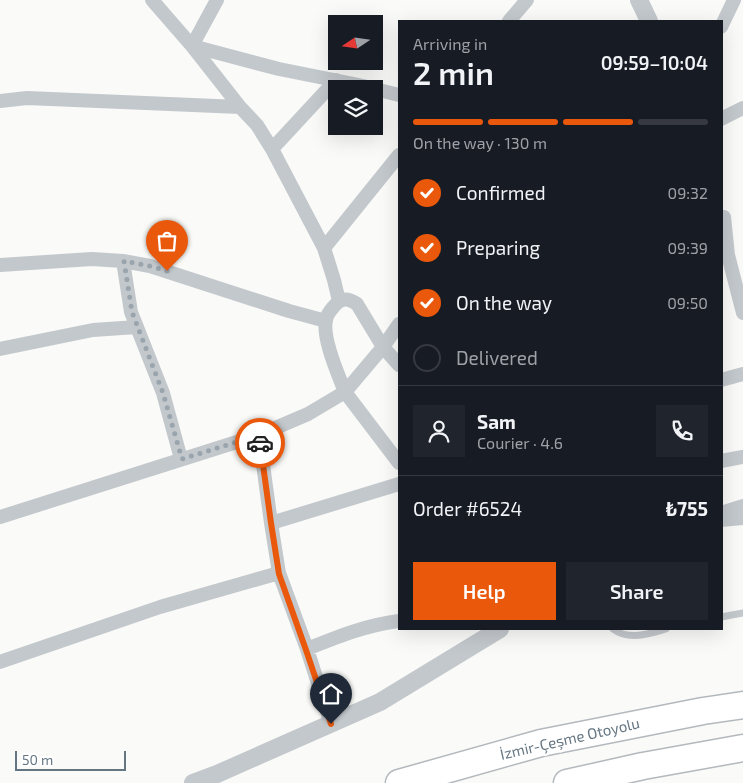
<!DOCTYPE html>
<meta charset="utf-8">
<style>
:root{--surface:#171b24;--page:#20242c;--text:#f1f3f6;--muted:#9ea1a6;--line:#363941;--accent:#ea580c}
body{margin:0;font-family:"Exo 2",sans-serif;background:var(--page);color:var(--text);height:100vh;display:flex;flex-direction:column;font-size:19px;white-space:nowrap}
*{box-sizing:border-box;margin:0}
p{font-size:16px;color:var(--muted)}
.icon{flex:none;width:28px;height:28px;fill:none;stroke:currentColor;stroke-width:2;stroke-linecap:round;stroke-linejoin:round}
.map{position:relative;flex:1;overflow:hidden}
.panel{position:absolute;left:398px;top:20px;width:325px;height:610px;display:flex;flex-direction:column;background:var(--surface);border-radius:0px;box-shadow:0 5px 20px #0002}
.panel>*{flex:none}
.needle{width:32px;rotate:257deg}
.tools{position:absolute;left:328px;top:15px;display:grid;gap:10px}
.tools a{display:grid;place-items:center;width:55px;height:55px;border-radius:0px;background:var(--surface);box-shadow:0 5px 20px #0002;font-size:25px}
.scale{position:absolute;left:15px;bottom:12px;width:111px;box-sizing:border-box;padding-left:5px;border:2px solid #657683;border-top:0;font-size:14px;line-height:18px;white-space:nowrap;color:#657683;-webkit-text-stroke:4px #fff;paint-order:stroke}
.pin{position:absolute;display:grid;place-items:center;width:42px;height:42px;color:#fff;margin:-51px -21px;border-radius:50% 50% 50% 0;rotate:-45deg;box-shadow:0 0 5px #0007}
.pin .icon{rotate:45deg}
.courier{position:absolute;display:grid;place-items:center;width:50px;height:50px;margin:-25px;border:4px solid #ea580c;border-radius:50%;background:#fff;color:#222;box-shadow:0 1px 6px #0007}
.head em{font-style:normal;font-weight:600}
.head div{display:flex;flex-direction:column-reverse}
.head{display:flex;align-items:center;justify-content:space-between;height:85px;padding:0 15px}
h1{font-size:32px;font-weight:600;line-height:38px}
.bar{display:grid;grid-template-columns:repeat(4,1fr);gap:8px 5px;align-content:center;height:60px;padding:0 15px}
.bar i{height:6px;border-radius:4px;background:var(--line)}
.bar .active{background:var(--accent)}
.bar p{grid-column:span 4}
.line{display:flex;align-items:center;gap:12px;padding:0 15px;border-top:1px solid var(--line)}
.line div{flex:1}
.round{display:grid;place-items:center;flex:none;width:52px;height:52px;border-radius:0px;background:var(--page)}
ol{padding:0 15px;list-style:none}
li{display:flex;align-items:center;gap:15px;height:55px}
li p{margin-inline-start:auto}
li .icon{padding:5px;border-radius:50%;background:var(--accent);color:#fff;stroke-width:4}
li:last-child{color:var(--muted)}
li i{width:28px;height:28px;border:2px solid var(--line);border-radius:50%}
.primary-button{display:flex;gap:10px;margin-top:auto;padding:10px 15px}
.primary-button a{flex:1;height:58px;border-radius:0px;background:var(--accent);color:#fff;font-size:20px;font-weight:600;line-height:58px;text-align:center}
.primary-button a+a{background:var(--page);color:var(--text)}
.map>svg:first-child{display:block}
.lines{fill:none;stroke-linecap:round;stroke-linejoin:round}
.motorway-casing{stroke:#b4b9bd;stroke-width:29}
.service{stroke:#c3c8cc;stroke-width:7}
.minor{stroke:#c3c8cc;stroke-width:14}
.tertiary{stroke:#c3c8cc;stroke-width:18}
.motorway{stroke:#fff;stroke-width:26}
.done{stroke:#99a4ac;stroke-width:5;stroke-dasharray:0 9}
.route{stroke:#ea580c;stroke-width:6}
.labels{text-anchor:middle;stroke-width:5;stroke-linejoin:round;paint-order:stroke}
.street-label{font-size:15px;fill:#657683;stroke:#fff}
</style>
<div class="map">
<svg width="743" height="783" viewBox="0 0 743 783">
<rect width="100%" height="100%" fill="#fafaf8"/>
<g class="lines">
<!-- motorway casing -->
<g class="motorway-casing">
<path id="motorway" d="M 399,783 L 541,743 L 703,711 L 743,705
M 567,783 L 643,766 L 743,748"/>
</g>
<!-- service -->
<path class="service" d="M 721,617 L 743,613
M 613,629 C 629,641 648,634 666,629"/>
<!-- minor -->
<path class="minor" d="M 152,0 L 192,46 L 240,107 L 257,125 L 272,149 L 324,248 L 334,280 L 339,301
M 217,0 L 192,46 L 279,69 L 359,85 L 399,95
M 509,21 L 527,0
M 721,27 L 734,0
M 0,101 L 27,98 L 240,107
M 721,119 L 743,108
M 272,149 L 336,80
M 721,218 L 724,217 L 728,255 L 743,313
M 324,248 L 399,155
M 123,261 L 131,312 L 163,393 L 181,459
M 0,265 L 92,259 L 123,261 L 150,266 L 289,311 L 326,321
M 399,324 L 383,347 L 345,392 C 338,374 322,338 326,320 C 327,313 332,309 336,304 C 343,297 350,299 357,304 L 383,347 L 399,365
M 0,349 L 93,330 L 137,327
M 721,380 L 743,374
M 721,461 L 743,457
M 0,517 L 259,435
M 721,520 L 743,518
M 271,523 L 399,484
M 307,649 C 337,637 366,625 399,621
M 0,662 L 160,607 L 279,573
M 331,724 L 307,649 L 279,573 L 271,523 L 259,435 L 308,414 L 345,392 L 399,463"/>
<!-- tertiary -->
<path class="tertiary" d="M 639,0 L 649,21
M 721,515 L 743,508
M 193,783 L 217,774 L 380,702 L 500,629"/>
<!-- motorway -->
<use href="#motorway" class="motorway"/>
</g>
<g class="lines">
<!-- done -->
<path class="done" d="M 167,271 L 150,266 L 124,261 L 132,312 L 163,393 L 182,459 L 259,435 L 260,443"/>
<!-- route -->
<path class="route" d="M 260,443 L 271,523 L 279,574 L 306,650 L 331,724"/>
</g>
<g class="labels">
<!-- street labels -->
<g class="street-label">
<text transform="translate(570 739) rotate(-13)" y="5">İzmir-Çeşme Otoyolu</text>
</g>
</g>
</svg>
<div class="tools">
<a><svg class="needle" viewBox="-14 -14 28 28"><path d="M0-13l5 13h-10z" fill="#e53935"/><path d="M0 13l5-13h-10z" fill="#9ea1a6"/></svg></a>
<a><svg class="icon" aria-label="layers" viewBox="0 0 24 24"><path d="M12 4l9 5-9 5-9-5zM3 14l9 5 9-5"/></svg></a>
</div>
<div class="scale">50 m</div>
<div class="pin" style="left:167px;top:271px;background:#ea580c"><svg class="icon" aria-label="bag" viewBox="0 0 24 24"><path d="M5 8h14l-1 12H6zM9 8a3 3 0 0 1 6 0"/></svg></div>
<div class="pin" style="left:331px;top:724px;background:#1f2937"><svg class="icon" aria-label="home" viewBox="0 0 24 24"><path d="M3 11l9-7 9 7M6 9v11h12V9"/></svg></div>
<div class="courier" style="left:260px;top:443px"><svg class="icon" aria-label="car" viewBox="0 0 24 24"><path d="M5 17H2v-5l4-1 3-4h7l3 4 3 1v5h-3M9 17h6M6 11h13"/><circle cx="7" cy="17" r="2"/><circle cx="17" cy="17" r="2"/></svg></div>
<section class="panel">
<div class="head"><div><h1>2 min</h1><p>Arriving in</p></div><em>09:59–10:04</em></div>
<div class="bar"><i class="active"></i><i class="active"></i><i class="active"></i><i></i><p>On the way · 130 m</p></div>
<ol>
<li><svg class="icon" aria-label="check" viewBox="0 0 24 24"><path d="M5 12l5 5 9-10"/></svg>Confirmed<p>09:32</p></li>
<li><svg class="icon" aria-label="check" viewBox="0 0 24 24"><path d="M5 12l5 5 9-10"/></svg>Preparing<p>09:39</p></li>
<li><svg class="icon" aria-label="check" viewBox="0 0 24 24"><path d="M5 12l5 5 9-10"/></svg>On the way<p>09:50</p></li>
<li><i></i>Delivered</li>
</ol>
<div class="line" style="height:90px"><a class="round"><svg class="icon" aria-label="person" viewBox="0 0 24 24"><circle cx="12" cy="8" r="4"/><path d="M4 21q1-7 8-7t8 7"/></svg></a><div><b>Sam</b><p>Courier · 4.6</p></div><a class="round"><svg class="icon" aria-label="phone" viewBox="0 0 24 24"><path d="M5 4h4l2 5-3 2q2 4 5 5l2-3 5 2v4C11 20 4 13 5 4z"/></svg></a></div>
<div class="line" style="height:65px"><div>Order #6524</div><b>₺755</b></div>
<div class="primary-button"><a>Help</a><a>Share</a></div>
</section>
</div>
